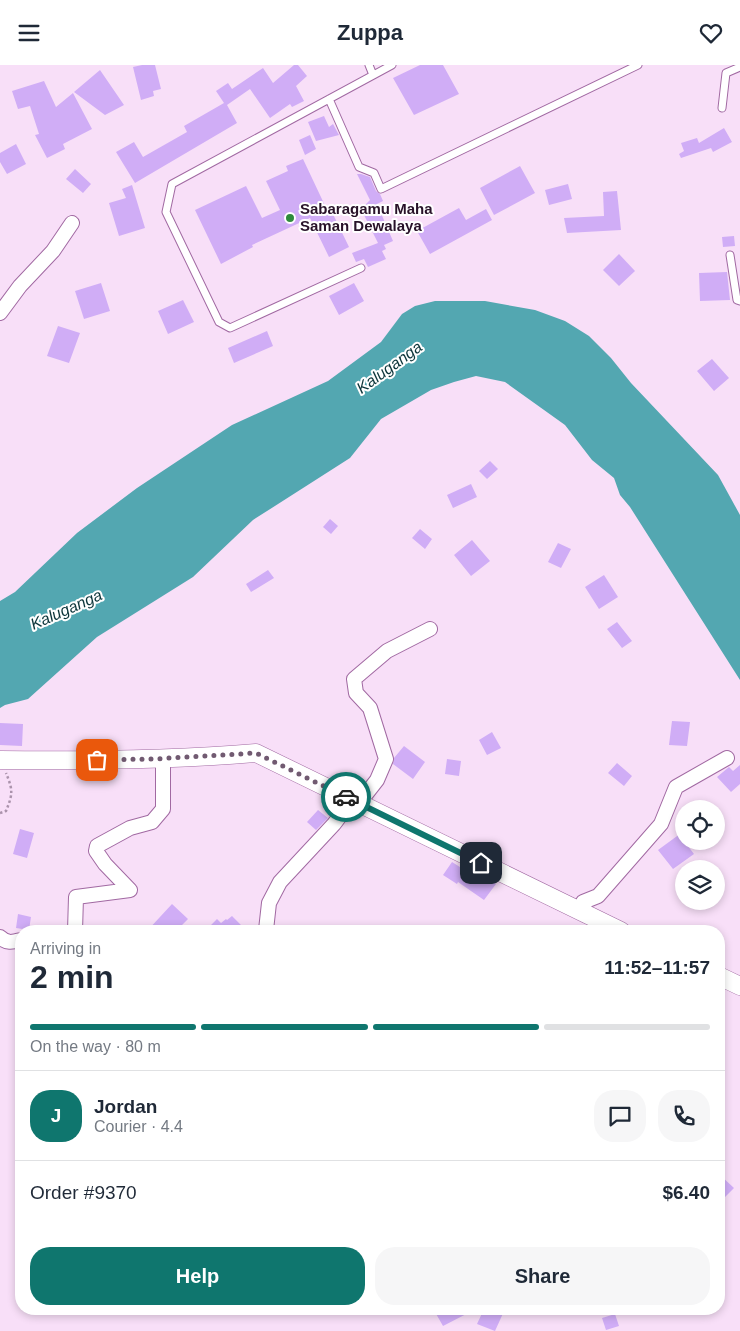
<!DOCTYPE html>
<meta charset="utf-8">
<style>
:root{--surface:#fff;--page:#f6f6f7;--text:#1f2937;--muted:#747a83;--line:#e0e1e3;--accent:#0f766e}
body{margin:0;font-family:Helvetica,sans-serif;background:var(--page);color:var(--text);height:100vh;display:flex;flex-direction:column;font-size:19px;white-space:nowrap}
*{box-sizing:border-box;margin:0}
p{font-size:16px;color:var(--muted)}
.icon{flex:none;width:28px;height:28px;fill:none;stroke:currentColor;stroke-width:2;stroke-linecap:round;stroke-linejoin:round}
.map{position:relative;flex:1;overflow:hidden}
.details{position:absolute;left:15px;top:860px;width:710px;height:390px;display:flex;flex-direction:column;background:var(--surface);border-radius:20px;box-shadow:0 2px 8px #0003}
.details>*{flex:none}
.fabs{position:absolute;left:675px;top:735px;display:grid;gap:10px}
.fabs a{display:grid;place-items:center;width:50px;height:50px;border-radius:50%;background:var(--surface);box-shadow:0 2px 8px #0003;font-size:25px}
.pin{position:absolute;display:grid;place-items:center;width:42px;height:42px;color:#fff;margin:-21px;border-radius:10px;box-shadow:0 2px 8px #0006}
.courier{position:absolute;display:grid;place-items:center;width:50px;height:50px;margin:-25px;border:4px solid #0f766e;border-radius:50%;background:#fff;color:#222;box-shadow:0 1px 6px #0007}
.overview em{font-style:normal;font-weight:700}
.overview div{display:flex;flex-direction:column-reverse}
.overview{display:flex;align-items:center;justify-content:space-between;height:85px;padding:0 15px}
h1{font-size:32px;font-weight:700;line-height:38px}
.bar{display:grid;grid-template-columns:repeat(4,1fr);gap:8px 5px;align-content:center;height:60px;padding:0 15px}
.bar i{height:6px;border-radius:4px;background:var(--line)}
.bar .active{background:var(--accent)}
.bar p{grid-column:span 4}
.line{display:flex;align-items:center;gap:12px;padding:0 15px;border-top:1px solid var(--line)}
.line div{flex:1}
.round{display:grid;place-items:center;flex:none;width:52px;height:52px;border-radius:20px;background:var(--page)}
.primary-button{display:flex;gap:10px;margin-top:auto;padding:10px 15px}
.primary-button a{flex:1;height:58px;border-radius:20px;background:var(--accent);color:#fff;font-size:20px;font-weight:700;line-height:58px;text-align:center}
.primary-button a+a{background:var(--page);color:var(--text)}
header{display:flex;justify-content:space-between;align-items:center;height:65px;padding:0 15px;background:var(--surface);font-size:22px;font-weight:700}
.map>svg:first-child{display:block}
.water{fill:#53a7b1}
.building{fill:#d0adf6}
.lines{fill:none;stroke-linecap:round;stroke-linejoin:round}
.service-casing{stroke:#a169a2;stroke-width:9}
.minor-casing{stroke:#a169a2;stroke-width:16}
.tertiary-casing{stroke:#a169a2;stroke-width:19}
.path{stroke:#ab93ac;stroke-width:2.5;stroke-dasharray:2.5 2.5;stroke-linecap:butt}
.service{stroke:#fff;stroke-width:7}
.minor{stroke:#fff;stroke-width:14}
.tertiary{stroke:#fff;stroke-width:18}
.done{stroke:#715a71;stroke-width:5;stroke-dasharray:0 9}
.route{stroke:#0f766e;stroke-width:6}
.poi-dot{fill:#2e8b3c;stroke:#fff;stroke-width:2}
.labels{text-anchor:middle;stroke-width:4;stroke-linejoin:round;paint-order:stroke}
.poi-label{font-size:15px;font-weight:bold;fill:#281229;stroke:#fff;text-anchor:start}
.water-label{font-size:16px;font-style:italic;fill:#0c353a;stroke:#fff}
</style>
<header><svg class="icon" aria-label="menu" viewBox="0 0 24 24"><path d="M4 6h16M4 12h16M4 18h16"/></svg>Zuppa<svg class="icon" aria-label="heart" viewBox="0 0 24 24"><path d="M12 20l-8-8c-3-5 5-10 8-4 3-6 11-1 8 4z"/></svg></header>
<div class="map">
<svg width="740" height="1266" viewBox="0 0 740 1266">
<rect width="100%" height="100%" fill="#f8dff8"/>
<!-- water -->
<path class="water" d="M 435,236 L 485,236 L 535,245 L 565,256 L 589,271 L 611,293 L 631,318 L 718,410 L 740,450 L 740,615 L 630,442 L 620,430 L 614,413 L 592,395 L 565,360 L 505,317 L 476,311 L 454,317 L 431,325 L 381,354 L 350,393 L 253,455 L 193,512 L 97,572 L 28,634 L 5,640 L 0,643 L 0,536 L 15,527 L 77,468 L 137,423 L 232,360 L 328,316 L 381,277 L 402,249 L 415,241 Z"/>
<!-- building -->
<path class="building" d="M 142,0 L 155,0 L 161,24 L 153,26 L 154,31 L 141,35 L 133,2 Z
M 294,0 L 298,0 L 307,11 L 296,21 L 304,36 L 292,42 L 290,39 L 270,53 L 250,24 L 227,40 L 237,58 L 135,118 L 116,87 L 134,77 L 143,92 L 187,67 L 184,61 L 224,38 L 216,26 L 228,18 L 232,24 L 263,3 L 273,18 Z
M 420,0 L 443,0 L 459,29 L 414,50 L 393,13 Z
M 100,5 L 124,40 L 105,50 L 74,27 Z
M 44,16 L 56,42 L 73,28 L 92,64 L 63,79 L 65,84 L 47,93 L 35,70 L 39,69 L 30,41 L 18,44 L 12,26 Z
M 324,51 L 329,62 L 333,59 L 339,70 L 316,76 L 308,57 Z
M 724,63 L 732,77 L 713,87 L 711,83 L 681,93 L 679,89 L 684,86 L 681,78 L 697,73 L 699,78 Z
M 310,70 L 316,84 L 305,90 L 299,75 Z
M 16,79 L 26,99 L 7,109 L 0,97 L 0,88 Z
M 303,94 L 328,147 L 331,145 L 349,182 L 329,192 L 310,153 L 252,180 L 253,182 L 221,199 L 195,145 L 246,121 L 262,153 L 280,145 L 266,116 L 288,106 L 286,101 Z
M 520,101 L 535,128 L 494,150 L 480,123 Z
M 75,104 L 91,119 L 83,128 L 66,114 Z
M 357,109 L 361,109 L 370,112 L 376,126 L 380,129 L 383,136 L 377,139 L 393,176 L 384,180 L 386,184 L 382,186 L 386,194 L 368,202 L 364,194 L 356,197 L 352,188 L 378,178 L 361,144 L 370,135 Z
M 568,119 L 572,134 L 549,140 L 545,125 Z
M 132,120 L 145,163 L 119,171 L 109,138 L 126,133 L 122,124 Z
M 617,126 L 621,165 L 567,168 L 564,153 L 604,151 L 603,127 Z
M 459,143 L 466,155 L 486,144 L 492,155 L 430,189 L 417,166 Z
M 734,171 L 735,181 L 723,182 L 722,172 Z
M 619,189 L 635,206 L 619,221 L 603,205 Z
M 727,207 L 730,235 L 700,236 L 699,208 Z
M 101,218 L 110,246 L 84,254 L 75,226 Z
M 354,218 L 364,236 L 339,250 L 329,231 Z
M 183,235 L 194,257 L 168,269 L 158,246 Z
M 58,261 L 80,268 L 69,298 L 47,291 Z
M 267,266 L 273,281 L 234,298 L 228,283 Z
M 712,294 L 729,313 L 714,326 L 697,306 Z
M 490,396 L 498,404 L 487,414 L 479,406 Z
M 471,419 L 477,432 L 453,443 L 447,430 Z
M 330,454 L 338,461 L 331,469 L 323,462 Z
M 420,464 L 432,474 L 425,484 L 412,473 Z
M 472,475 L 490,496 L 471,511 L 454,490 Z
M 558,478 L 571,484 L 561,503 L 548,497 Z
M 268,505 L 274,513 L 251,527 L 246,519 Z
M 604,510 L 618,532 L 599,544 L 585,522 Z
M 617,557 L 632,576 L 622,583 L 607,564 Z
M 672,656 L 690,657 L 687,681 L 669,680 Z
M 0,658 L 23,659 L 22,681 L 0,680 Z
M 492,667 L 501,683 L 487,690 L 479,675 Z
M 404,681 L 425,697 L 413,714 L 393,699 L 394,693 Z
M 447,694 L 461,696 L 459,711 L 445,709 Z
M 617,698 L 632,711 L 624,721 L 608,708 Z
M 740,700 L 740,719 L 731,727 L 717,712 L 729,702 L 733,706 Z
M 318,745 L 328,753 L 316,765 L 307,757 Z
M 20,764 L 34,768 L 27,793 L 13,789 Z
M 684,766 L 684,776 L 694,789 L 673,804 L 658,785 Z
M 452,797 L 479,814 L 482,810 L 496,819 L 484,835 L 458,817 L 457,819 L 443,810 Z
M 172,839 L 188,854 L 176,866 L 147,866 Z
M 18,849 L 31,852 L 29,865 L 16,863 Z
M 232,851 L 247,866 L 213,866 L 215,865 L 210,861 L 217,854 L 221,858 L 226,854 L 227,855 Z
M 719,1109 L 734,1123 L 724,1133 L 719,1128 Z
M 441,1244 L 476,1244 L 443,1261 L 435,1247 Z
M 484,1244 L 505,1244 L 495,1266 L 477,1259 Z
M 615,1249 L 619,1261 L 606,1265 L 602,1253 Z"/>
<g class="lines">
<!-- service casing -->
<g class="service-casing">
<path id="service" d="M 369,0 L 373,10
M 329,34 L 359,102 L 374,108 L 381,124 L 638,0
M 722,43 L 726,8 L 740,2
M 730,190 L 737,235 L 740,236
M 361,203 L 230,263 L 219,257 L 166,147 L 172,119 L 392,0"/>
</g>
<!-- minor casing -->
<g class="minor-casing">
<path id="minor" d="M 0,248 L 20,221 L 53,186 L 72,158
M 359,738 L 377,715 L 386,694 L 370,643 L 356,628 L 354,614 L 387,586 L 430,564
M 586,850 L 583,837 L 598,831 L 661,759 L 676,722 L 727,693
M 266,865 L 269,838 L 280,817 L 334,759 L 352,735
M 75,866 L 76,832 L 130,825 L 105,799 L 96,786 L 97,781 L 130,763 L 152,757 L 163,744 L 163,694
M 0,872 C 7,879 13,877 21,875"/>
</g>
<!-- tertiary casing -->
<g class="tertiary-casing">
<path id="tertiary" d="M 0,695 C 85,696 171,695 256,688 L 621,866
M 719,911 L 740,921"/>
</g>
<!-- path -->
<path class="path" d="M 0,748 L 6,746 C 13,729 13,725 6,708"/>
<!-- service -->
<use href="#service" class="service"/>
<!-- minor -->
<use href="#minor" class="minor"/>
<!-- tertiary -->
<use href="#tertiary" class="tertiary"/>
</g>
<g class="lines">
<!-- done -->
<path class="done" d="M 97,695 L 154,694 L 256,688 L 346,732"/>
<!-- route -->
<path class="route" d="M 346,732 L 481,798"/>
</g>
<!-- markers -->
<circle class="poi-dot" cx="290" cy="153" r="5"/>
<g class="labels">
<!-- poi labels -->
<g class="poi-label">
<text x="300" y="149">Sabaragamu Maha<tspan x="300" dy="17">Saman Dewalaya</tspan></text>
</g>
<!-- water labels -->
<g class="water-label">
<text transform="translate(389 302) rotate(-36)" y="6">Kaluganga</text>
<text transform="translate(66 544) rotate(-24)" y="6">Kaluganga</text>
</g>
</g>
</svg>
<div class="fabs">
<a><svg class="icon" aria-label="locate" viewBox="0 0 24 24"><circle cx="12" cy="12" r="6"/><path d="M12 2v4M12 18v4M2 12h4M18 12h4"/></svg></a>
<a><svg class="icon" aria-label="layers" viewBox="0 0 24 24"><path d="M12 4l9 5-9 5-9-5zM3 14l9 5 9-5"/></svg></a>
</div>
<div class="pin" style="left:97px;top:695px;background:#ea580c"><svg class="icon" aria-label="bag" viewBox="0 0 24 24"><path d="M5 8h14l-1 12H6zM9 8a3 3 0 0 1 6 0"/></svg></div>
<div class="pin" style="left:481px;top:798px;background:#1f2937"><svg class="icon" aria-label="home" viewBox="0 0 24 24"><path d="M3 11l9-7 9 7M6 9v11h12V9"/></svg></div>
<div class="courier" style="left:346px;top:732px"><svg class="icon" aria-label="car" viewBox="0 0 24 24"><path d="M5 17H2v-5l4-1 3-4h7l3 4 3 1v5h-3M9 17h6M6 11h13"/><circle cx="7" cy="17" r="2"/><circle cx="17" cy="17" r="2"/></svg></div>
<section class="details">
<div class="overview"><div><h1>2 min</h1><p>Arriving in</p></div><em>11:52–11:57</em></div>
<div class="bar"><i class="active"></i><i class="active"></i><i class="active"></i><i></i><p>On the way · 80 m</p></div>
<div class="line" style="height:90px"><b class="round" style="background:var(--accent);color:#fff">J</b><div><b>Jordan</b><p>Courier · 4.4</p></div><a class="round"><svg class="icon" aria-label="chat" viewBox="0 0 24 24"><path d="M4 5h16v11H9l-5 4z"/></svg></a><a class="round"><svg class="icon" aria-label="phone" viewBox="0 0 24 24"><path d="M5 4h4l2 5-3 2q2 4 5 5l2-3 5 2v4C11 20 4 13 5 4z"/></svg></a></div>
<div class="line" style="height:65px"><div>Order #9370</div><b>$6.40</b></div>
<div class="primary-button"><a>Help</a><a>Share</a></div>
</section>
</div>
